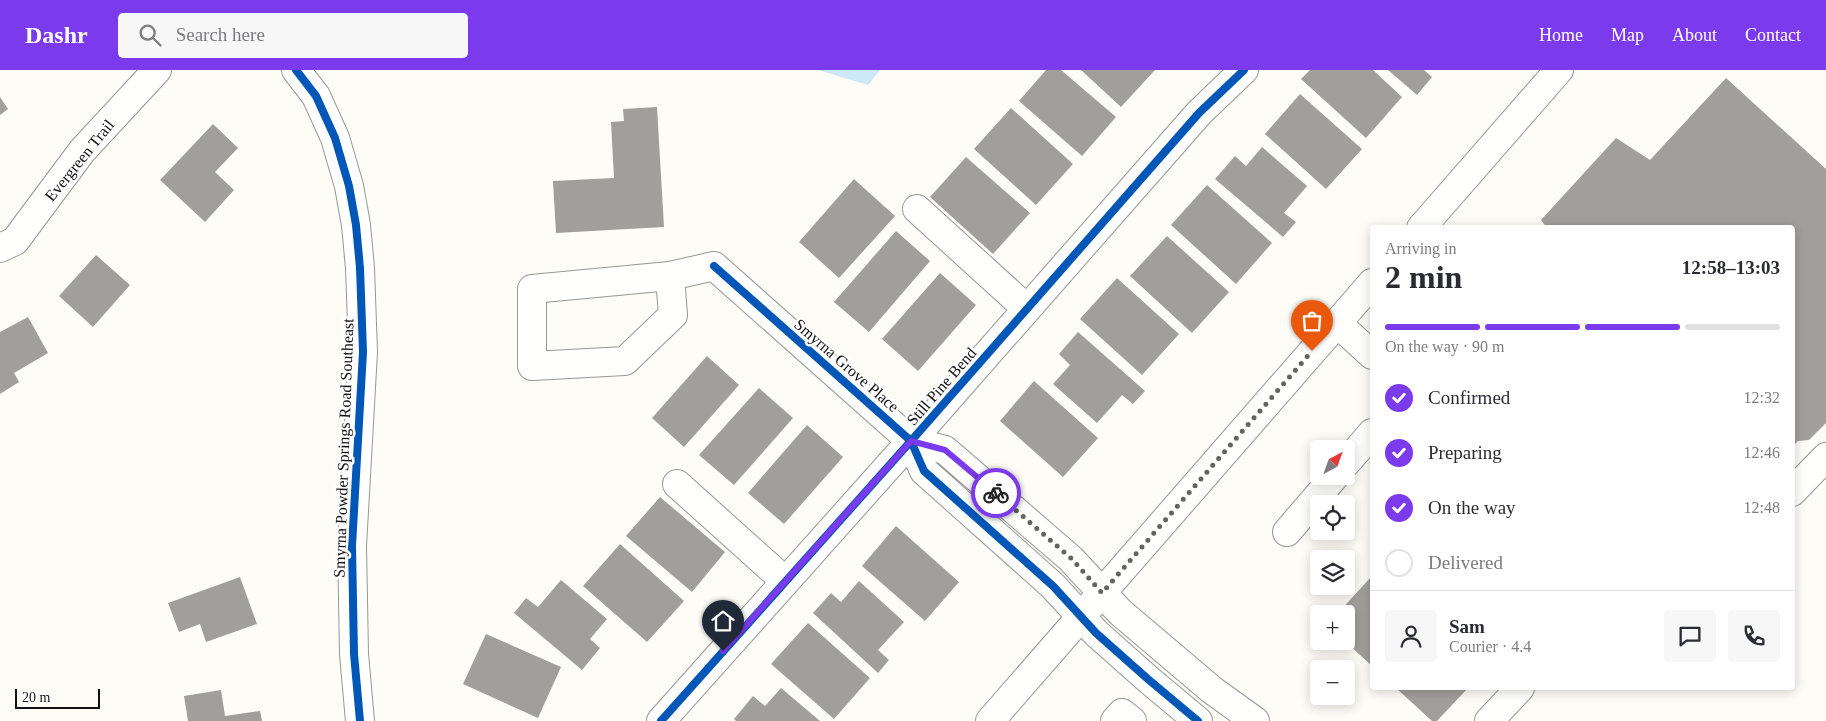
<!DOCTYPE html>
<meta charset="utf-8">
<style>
:root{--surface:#fff;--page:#f7f7f7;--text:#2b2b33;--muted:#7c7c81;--line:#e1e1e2;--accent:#7c3aed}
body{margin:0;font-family:Georgia,serif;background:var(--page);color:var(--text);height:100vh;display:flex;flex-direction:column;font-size:19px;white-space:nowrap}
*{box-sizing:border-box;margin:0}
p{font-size:16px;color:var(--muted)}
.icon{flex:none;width:28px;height:28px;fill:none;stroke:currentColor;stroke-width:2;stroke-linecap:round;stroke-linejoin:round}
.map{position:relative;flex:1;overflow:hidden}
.details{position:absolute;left:1370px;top:155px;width:425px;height:465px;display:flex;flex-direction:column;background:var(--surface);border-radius:5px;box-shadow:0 2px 12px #0003}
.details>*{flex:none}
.needle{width:32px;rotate:41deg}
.controls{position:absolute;left:1310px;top:370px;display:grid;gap:10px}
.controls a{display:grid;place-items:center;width:45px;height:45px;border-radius:5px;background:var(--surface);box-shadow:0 2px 12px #0003;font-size:25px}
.scale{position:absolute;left:15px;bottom:12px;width:85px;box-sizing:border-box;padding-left:5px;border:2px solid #111;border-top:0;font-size:14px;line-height:18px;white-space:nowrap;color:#111;-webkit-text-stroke:4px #fff;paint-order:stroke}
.pin{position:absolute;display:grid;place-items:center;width:42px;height:42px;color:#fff;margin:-51px -21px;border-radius:50% 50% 50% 0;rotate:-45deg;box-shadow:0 0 5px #0007}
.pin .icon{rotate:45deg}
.courier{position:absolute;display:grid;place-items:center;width:50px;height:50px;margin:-25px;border:4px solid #7c3aed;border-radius:50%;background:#fff;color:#222;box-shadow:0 1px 6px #0007}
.head em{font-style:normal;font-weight:800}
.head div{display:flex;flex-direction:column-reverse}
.head{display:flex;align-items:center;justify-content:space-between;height:85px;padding:0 15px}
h1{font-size:32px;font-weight:800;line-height:38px}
.bar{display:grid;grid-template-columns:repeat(4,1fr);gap:8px 5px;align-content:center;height:60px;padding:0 15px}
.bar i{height:6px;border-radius:4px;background:var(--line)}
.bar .active{background:var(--accent)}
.bar p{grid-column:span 4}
.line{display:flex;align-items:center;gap:12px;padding:0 15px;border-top:1px solid var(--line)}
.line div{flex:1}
.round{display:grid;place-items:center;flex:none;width:52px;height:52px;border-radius:5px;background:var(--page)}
ol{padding:0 15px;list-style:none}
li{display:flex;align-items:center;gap:15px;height:55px}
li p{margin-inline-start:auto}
li .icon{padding:5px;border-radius:50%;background:var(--accent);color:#fff;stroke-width:4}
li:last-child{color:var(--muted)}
li i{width:28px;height:28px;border:2px solid var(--line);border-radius:50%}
header{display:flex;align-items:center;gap:30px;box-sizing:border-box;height:70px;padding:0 25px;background:var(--accent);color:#fff}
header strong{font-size:24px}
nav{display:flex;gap:28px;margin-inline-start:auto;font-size:18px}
.search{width:350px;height:45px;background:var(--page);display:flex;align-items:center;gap:12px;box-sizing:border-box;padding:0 18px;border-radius:5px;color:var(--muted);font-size:19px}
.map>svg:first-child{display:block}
.water{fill:#cde8f7}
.building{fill:#a19f9c}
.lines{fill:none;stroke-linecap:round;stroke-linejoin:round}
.minor-casing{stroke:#979795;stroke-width:30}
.minor{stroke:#fffffe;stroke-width:28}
.cycleway-casing{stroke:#fff;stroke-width:11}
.cycleway{stroke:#0057b8;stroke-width:8}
.done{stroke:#646362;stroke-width:5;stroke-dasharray:0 9}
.route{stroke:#7c3aed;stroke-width:6}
.labels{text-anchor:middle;stroke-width:5;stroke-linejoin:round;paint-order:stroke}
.street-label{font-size:16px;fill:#111;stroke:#fff}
</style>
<header>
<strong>Dashr</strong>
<div class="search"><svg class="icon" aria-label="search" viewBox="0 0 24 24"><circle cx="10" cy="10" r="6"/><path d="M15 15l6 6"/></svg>Search here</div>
<nav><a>Home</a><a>Map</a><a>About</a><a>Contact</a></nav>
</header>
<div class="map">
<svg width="1826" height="651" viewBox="0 0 1826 651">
<rect width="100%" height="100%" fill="#fdfcf7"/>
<!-- water -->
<path class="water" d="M 818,0 L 880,0 L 868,15 Z"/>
<!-- building -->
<path class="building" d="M 1046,0 L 1061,0 L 1116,47 L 1082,86 L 1019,31 Z
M 1081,0 L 1155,0 L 1121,37 Z
M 1310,0 L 1373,0 L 1402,27 L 1366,68 L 1301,9 Z
M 1388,0 L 1424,0 L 1432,7 L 1417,25 Z
M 1726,8 L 1826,99 L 1826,353 L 1809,370 L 1798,371 L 1792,377 L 1792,158 L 1547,158 L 1541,150 L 1616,68 L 1650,90 Z
M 1300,24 L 1362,79 L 1326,119 L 1265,64 Z
M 0,27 L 8,39 L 0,45 Z
M 657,37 L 664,157 L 556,163 L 553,111 L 614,108 L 611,52 L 624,51 L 623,39 Z
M 1011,38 L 1073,94 L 1036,135 L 974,79 Z
M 213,54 L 238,78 L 215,102 L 234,120 L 205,152 L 160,110 Z
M 1262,77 L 1307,116 L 1284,143 L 1296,152 L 1283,167 L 1215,109 L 1235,86 L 1246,96 Z
M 966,87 L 1030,143 L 993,184 L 930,127 Z
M 854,109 L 895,146 L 839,208 L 799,172 Z
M 1207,115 L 1272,173 L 1236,214 L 1171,155 Z
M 896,161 L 930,191 L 869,262 L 834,232 Z
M 1167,166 L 1229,222 L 1192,263 L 1130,206 Z
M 96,185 L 130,215 L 93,257 L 59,226 Z
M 940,203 L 976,235 L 918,301 L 882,269 Z
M 1117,208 L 1179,264 L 1142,305 L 1080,249 Z
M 28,247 L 48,283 L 14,303 L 19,312 L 0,324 L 0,262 Z
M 1078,262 L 1145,321 L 1133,334 L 1122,325 L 1097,353 L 1053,314 L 1070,295 L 1059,284 Z
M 707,286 L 739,315 L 684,377 L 652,348 Z
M 1034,311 L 1098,368 L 1063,407 L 1000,351 Z
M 759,318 L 793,348 L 734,415 L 699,385 Z
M 807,355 L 843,387 L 784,454 L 748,423 Z
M 660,427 L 725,482 L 692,522 L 626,466 Z
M 896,456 L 959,512 L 925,551 L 862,496 Z
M 620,474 L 684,531 L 647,572 L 583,516 Z
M 1372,506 L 1372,596 L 1346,572 L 1346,544 L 1337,544 Z
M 240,507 L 257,554 L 206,572 L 200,554 L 179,562 L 168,533 Z
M 561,510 L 607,549 L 590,569 L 600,578 L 582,600 L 514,543 L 526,528 L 538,537 Z
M 859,511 L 904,552 L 878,580 L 889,590 L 878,603 L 813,543 L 831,523 L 841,532 Z
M 808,553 L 870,608 L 834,649 L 771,594 Z
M 486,564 L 561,597 L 538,648 L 463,614 Z
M 781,618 L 820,651 L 736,651 L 734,649 L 753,626 L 765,636 Z
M 1396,618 L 1468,618 L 1437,651 L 1432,651 Z
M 221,620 L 225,646 L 260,641 L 262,651 L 188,651 L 184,626 Z"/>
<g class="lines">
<!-- minor casing -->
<g class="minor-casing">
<path id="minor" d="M 296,0 L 316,26 L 335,68 L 349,116 L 356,155 L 360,198 L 363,282 L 352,476 L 354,584 L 360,651
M 917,139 L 1027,239
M 1421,158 L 1559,0
M 0,178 L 15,171 L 82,81 L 157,0
M 670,206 L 673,245 L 625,291 L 532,296 L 532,219 L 670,206 L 714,196 L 911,371 L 924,401 L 1053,516 L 1096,563 L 1149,610 L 1198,651
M 1337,253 L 1372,285
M 911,371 L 945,380 L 1071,489 L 1120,542 L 1212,620 L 1255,651
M 1346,393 L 1372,363
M 677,414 L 785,511
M 1792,422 L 1826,387
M 1287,462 L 1335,406
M 661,651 L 911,371 L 1199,43 L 1244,0
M 990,651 L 1372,213
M 1115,651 L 1122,643 L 1132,651
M 1489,651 L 1520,618"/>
</g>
<!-- minor -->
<use href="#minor" class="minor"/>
<!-- cycleway casing -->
<g class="cycleway-casing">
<path id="cycleway" d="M 296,0 L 316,26 L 335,68 L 349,116 L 356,155 L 360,198 L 363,282 L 352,476 L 354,584 L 360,651
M 714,196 L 911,371 L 924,401 L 1053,516 L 1096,563 L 1149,610 L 1198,651
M 661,651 L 911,371 L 1199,43 L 1244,0"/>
</g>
<!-- cycleway -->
<use href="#cycleway" class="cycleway"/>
</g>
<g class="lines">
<!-- done -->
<path class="done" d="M 996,423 L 1072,489 L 1102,523 L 1312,281"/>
<!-- route -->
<path class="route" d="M 723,581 L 911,371 L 945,380 L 996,423"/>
</g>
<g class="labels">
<!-- street labels -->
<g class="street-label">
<text transform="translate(79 90) rotate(-51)" y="6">Evergreen Trail</text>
<text transform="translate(847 295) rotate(41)" y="6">Smyrna Grove Place</text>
<text transform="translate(941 316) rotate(-49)" y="6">Still Pine Bend</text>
<text transform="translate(343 378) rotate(-88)" y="6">Smyrna Powder Springs Road Southeast</text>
</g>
</g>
</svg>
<div class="controls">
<a><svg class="needle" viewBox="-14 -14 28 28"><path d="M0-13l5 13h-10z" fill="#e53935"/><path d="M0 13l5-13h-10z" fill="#7c7c81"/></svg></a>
<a><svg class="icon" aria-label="locate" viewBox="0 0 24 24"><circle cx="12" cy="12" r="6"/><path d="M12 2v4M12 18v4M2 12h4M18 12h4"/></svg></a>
<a><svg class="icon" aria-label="layers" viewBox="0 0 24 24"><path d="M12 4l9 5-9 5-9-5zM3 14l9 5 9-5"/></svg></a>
<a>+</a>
<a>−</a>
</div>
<div class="scale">20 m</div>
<div class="pin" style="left:1312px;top:281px;background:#ea580c"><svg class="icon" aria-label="bag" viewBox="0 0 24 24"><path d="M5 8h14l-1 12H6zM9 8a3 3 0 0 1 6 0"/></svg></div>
<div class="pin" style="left:723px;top:581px;background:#1f2937"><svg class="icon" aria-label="home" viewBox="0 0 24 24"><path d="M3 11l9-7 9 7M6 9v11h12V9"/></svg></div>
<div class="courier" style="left:996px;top:423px"><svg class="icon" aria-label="bike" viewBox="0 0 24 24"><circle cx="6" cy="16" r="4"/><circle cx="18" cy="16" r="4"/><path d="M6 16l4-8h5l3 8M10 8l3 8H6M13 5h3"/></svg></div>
<section class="details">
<div class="head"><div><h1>2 min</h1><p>Arriving in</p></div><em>12:58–13:03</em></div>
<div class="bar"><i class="active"></i><i class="active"></i><i class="active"></i><i></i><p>On the way · 90 m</p></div>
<ol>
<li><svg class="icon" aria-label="check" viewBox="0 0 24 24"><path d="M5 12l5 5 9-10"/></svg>Confirmed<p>12:32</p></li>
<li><svg class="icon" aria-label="check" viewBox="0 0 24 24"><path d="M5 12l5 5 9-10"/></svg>Preparing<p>12:46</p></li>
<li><svg class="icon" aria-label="check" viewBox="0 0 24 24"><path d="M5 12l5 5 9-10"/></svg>On the way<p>12:48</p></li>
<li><i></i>Delivered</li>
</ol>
<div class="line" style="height:90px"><a class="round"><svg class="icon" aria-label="person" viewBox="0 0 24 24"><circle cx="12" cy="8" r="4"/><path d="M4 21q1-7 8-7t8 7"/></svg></a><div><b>Sam</b><p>Courier · 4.4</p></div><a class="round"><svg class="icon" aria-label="chat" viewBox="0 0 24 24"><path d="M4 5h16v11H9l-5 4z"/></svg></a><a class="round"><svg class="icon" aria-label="phone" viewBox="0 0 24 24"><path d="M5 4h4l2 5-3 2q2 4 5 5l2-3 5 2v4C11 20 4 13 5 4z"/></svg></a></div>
</section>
</div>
